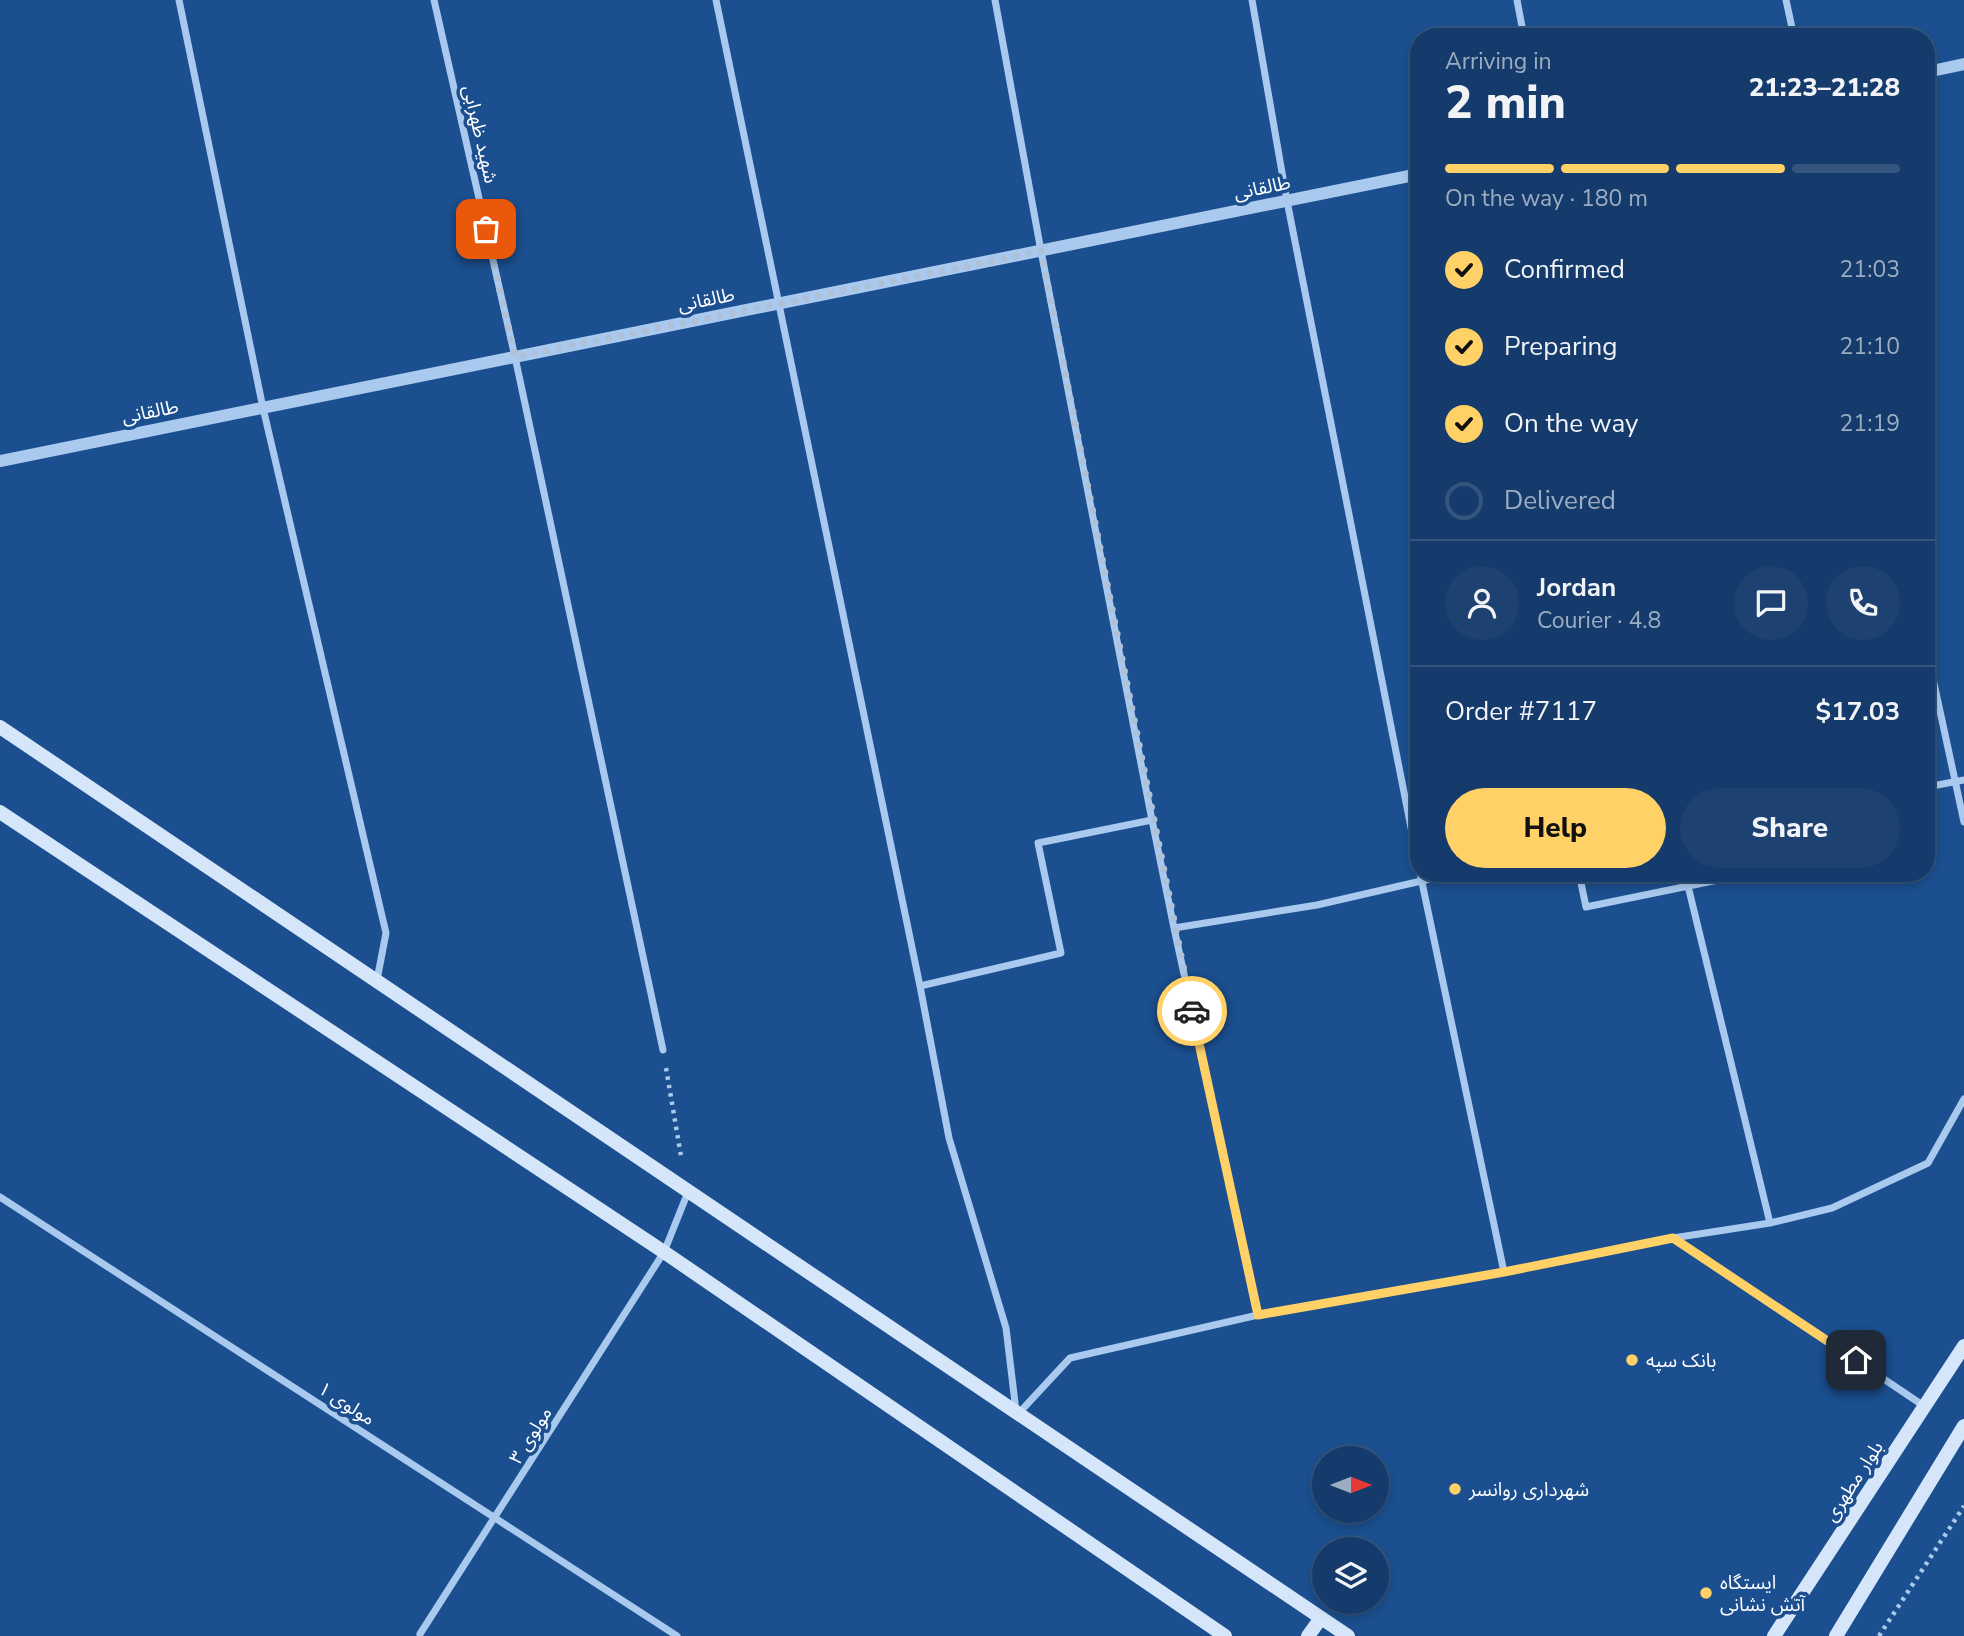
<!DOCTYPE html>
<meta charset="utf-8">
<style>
:root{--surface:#143b6b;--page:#1d4271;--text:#f1f3f6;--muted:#9dadc1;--line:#33557e;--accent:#ffd166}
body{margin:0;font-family:"Nunito Sans","Noto Sans Arabic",sans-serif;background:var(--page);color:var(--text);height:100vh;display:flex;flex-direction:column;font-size:26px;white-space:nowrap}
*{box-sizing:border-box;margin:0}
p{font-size:23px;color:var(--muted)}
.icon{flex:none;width:38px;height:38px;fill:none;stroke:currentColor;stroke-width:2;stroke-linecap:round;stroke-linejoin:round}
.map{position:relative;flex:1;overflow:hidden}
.side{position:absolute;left:1410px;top:28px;width:525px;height:854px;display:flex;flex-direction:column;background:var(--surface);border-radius:28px;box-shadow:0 4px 10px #0003,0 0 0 2px var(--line)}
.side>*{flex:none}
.needle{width:46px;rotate:90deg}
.tools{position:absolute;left:1312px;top:1446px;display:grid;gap:14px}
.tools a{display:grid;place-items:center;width:77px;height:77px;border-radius:50%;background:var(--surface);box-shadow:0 4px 10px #0003,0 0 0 2px var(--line);font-size:35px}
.pin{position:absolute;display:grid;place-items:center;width:60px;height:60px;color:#fff;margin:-30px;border-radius:14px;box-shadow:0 4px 10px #0006}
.courier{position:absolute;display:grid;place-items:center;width:70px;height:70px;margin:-35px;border:5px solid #ffd166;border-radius:50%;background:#fff;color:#222;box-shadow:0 2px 9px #0007}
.headline em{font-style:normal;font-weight:800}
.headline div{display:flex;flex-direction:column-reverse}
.headline{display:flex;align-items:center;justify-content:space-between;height:119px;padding:0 35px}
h1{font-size:46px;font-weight:800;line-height:52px}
.bar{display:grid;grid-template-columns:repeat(4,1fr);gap:10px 7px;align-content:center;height:84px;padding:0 35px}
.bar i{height:9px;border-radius:5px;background:var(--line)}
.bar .active{background:var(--accent)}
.bar p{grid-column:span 4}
.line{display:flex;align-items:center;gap:18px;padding:0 35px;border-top:2px solid var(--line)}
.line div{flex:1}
.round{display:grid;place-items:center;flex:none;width:74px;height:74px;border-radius:37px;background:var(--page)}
ol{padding:0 35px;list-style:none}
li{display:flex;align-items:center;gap:21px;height:77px}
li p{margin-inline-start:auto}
li .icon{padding:7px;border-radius:50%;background:var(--accent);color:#111;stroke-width:4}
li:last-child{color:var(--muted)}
li i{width:38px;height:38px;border:4px solid var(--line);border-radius:50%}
.button{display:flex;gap:14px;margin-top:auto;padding:14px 35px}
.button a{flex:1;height:80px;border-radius:42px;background:var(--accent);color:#111;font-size:28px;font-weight:800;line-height:80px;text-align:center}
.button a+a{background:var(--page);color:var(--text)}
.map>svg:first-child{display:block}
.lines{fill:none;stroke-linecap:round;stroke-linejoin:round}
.path{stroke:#a9c9ee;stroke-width:4.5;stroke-dasharray:3.5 5;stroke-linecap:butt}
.minor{stroke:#a9c9ee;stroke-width:7}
.tertiary{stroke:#a9c9ee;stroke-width:12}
.secondary{stroke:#d6e6fa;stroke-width:14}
.done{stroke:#afc1d8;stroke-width:7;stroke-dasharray:0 12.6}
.route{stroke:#ffd166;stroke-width:9}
.poi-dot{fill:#ffd166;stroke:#1b4f8f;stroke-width:2.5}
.labels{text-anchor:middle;stroke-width:7;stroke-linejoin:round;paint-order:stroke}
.street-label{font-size:19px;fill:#fff;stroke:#1b4f8f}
.poi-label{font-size:19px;fill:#fff;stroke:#1b4f8f;text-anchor:start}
</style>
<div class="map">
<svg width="1964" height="1636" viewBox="0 0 1964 1636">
<rect width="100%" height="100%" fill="#1b4f8f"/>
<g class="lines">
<!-- path -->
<path class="path" d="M 666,1068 L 681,1156
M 1879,1636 L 1964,1506"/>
<!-- minor -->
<path class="minor" d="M 179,0 L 263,408 L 386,933 L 377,980
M 434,0 L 515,357 L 663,1050
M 716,0 L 920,986 L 949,1138 L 1006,1328 L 1016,1411
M 995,0 L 1041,251 L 1152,820
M 1252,0 L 1287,201 L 1419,868
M 1517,0 L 1524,37
M 1786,0 L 1794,37
M 1927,651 L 1964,822
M 1927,787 L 1964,780
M 1420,873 L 1504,1272
M 1579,873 L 1586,907 L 1752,873
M 1688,886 L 1770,1223
M 1174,928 L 1258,1315
M 920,986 L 1061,953 L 1038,843 L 1152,820 L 1174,928 L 1317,905 L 1456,873
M 0,1197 L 677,1636
M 1674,1238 L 1924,1406
M 1017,1415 L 1070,1358 L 1258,1315 L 1504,1272 L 1673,1238 L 1770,1223 L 1832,1208 L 1928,1163 L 1964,1099
M 420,1634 L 664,1252 L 688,1192"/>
<!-- tertiary -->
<path class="tertiary" d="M 1927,72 L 1964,64
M 0,461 L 1419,174"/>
<!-- secondary -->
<path class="secondary" d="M 0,727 L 1348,1636
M 0,812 L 664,1252 L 1225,1636
M 1308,1636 L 1321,1618
M 1774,1636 L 1964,1346
M 1836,1636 L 1964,1426"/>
</g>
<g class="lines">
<!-- done -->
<path class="done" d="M 486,229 L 515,357 L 1041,251 L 1192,1011"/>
<!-- route -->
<path class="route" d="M 1192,1011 L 1258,1315 L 1504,1272 L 1673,1238 L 1856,1360"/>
</g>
<!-- markers -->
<g class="poi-dot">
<circle cx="1632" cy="1360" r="7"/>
<circle cx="1455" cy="1489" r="7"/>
<circle cx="1706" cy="1593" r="7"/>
</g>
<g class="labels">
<!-- street labels -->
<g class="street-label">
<text transform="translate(481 134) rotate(77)" y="7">شهید ظهرابی</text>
<text transform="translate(1262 187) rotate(-11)" y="7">طالقانی</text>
<text transform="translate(706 299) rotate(-11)" y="7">طالقانی</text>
<text transform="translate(150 411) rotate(-11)" y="7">طالقانی</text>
<text transform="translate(347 1403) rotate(33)" y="7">مولوی ۱</text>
<text transform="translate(530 1435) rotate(-58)" y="7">مولوی ۳</text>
<text transform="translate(1853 1481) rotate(-57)" y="7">بلوار مطهری</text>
</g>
<!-- poi labels -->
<g class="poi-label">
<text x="1646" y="1367">بانک سپه</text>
<text x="1469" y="1496">شهرداری روانسر</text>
<text x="1720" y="1589">ایستگاه<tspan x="1720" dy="22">آتش نشانی</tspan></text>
</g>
</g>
</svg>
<div class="tools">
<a><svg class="needle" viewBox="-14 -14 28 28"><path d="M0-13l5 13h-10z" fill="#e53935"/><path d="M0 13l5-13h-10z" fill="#9dadc1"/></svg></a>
<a><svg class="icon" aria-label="layers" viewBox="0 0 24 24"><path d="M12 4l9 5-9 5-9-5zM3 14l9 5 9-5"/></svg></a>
</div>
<div class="pin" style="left:486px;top:229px;background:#ea580c"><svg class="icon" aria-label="bag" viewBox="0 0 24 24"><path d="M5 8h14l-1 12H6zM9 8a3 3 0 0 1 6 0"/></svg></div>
<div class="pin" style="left:1856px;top:1360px;background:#1f2937"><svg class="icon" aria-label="home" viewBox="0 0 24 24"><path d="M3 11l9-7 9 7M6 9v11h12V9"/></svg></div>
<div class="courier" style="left:1192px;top:1011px"><svg class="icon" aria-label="car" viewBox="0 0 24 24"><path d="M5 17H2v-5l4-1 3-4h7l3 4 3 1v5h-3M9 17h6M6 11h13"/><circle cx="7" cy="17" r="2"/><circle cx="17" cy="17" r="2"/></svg></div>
<section class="side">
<div class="headline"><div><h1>2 min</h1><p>Arriving in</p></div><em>21:23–21:28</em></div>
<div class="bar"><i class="active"></i><i class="active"></i><i class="active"></i><i></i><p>On the way · 180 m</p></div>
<ol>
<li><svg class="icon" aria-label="check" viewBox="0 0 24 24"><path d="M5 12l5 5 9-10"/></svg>Confirmed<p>21:03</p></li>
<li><svg class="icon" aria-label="check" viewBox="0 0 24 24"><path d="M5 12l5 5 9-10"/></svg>Preparing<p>21:10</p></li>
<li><svg class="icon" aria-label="check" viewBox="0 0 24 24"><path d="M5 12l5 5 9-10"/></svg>On the way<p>21:19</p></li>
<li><i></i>Delivered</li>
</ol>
<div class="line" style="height:126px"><a class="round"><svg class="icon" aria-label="person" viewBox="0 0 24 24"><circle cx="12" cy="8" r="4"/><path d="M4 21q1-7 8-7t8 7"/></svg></a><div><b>Jordan</b><p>Courier · 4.8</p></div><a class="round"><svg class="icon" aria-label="chat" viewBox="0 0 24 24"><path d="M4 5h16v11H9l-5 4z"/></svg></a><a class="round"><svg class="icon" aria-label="phone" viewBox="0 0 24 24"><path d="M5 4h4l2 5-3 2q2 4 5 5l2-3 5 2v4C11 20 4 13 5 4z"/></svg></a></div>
<div class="line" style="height:91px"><div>Order #7117</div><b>$17.03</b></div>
<div class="button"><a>Help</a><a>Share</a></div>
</section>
</div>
